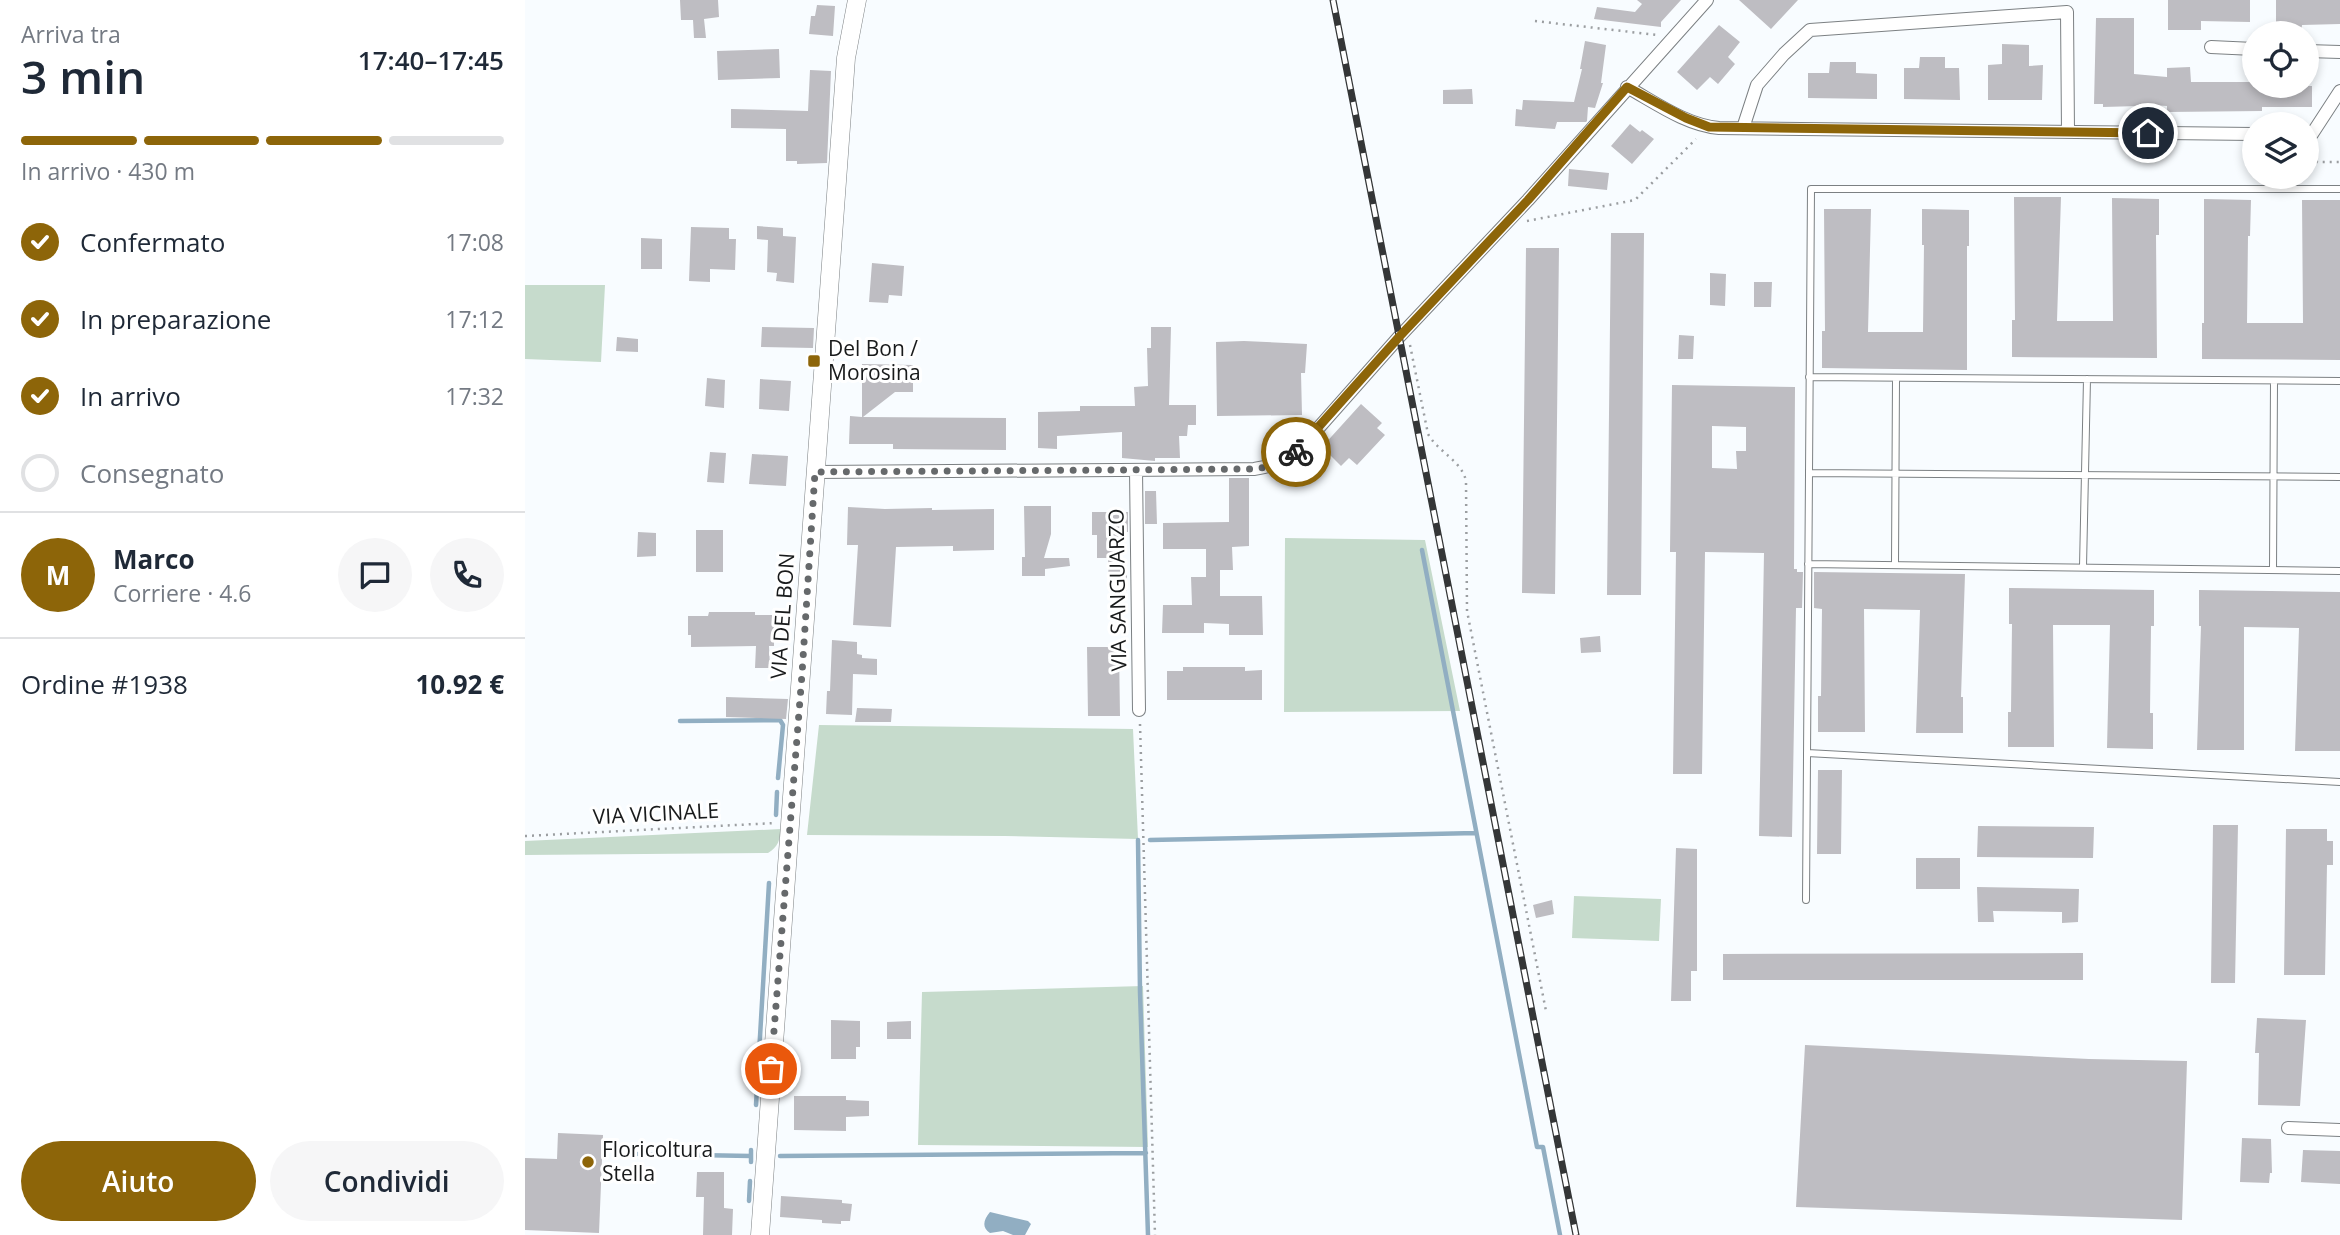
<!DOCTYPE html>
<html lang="it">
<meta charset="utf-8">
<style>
:root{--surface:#fff;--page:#f6f6f7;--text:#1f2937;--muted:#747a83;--line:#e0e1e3;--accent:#8d6509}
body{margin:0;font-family:"Open Sans",sans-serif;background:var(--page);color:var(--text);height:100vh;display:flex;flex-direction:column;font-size:26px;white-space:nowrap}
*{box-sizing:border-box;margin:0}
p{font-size:23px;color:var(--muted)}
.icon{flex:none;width:38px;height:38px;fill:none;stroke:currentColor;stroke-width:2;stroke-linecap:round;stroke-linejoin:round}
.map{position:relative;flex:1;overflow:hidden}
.panel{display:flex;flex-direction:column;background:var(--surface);width:525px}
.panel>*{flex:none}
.buttons{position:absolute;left:1717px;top:21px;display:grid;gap:14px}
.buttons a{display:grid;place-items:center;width:77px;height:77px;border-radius:50%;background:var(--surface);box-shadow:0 4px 10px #0003;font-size:35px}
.pin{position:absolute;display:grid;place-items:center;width:60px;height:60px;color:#fff;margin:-30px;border:4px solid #fff;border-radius:50%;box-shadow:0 2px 7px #0007}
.courier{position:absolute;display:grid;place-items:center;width:70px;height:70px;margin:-35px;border:5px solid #8d6509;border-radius:50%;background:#fff;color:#222;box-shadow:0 2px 9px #0007}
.summary em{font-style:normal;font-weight:600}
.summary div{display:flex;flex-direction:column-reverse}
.summary{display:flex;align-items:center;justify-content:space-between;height:119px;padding:0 21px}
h1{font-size:46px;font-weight:600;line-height:52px}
.bar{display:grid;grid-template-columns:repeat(4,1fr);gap:10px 7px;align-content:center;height:84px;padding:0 21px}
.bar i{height:9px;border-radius:5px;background:var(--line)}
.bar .on{background:var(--accent)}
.bar p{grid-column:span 4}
.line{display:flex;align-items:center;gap:18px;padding:0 21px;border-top:2px solid var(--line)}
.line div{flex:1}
.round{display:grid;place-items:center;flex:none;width:74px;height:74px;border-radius:37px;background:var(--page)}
ol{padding:0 21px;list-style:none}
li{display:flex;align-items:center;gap:21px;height:77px}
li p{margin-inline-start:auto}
li .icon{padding:7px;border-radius:50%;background:var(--accent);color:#fff;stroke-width:4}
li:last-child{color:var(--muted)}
li i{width:38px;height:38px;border:4px solid var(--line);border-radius:50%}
.cta{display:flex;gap:14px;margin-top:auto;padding:14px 21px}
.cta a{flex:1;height:80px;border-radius:42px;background:var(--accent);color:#fff;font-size:28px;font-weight:600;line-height:80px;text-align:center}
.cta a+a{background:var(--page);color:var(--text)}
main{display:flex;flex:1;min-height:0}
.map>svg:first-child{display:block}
.green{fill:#c6dbcc}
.water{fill:#91aec2}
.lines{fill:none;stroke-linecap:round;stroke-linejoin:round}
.stream{stroke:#91aec2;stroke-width:4.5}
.building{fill:#bebdc2;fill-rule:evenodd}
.lane-casing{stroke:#7c8083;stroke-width:8}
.street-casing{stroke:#7c8083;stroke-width:14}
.secondary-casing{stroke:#7c8083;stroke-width:19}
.path{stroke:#9b9ea1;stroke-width:2.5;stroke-dasharray:2 5;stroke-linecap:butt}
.lane{stroke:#fff;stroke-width:6}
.street{stroke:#fff;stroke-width:12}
.secondary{stroke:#fff;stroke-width:18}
.rail-casing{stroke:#343637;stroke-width:7}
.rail{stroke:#fff;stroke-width:4.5;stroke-dasharray:13;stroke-linecap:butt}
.done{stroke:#66696b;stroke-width:7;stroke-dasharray:0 12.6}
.route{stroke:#8d6509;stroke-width:9}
.poi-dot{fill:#8d6509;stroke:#fff;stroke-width:2.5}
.labels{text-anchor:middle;stroke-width:6;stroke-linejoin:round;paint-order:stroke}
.poi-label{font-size:21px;fill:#181a1b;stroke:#fff;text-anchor:start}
.street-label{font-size:21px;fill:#181a1b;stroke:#fff}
</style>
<main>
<section class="panel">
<div class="summary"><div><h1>3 min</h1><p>Arriva tra</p></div><em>17:40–17:45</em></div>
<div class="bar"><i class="on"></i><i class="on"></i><i class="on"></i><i></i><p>In arrivo · 430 m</p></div>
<ol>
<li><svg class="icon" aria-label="check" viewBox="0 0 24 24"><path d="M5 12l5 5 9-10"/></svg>Confermato<p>17:08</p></li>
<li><svg class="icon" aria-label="check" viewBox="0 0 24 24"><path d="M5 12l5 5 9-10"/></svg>In preparazione<p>17:12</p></li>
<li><svg class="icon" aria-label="check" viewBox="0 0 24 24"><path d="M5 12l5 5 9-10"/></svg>In arrivo<p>17:32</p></li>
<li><i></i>Consegnato</li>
</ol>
<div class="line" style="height:126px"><b class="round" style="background:var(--accent);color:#fff">M</b><div><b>Marco</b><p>Corriere · 4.6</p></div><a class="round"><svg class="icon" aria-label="chat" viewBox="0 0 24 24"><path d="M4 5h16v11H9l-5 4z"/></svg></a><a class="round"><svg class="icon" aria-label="phone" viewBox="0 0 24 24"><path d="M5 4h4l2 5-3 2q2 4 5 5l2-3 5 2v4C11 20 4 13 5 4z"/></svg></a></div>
<div class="line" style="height:91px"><div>Ordine #1938</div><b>10.92 €</b></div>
<div class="cta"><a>Aiuto</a><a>Condividi</a></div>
</section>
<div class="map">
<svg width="1815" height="1235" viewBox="0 0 1815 1235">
<rect width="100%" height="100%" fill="#f8fcff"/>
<!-- green -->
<path class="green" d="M 0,285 L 80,285 L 76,362 L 0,359 Z
M 760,538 L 900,540 L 935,711 L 759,712 Z
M 294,725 L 608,729 L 613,839 L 480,836 L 282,835 Z
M 256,829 C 255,840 253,847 243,853 L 0,855 L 0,841 Z
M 1049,896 L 1136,899 L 1134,941 L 1047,938 Z
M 618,986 L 623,1147 L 393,1145 L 397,992 Z"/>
<!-- water -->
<path class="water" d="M 465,1212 L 503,1221 L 506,1224 L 500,1235 L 488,1235 L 478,1231 L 465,1233 C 456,1227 459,1219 465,1212 Z"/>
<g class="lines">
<!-- stream -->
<path class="stream" d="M 897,550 L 1012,1147 L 1018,1147 L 1035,1235
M 155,721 L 255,720 L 258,725 L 253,778
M 251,815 L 252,792
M 613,840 L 615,992 L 623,1235
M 625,840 L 951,833
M 231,1105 L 244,883
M 113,1154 L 226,1156
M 255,1156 L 621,1153
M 226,1162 L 226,1150
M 224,1201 L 225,1181"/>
</g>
<!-- building -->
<path class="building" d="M 155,0 L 193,0 L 194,17 L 179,19 L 181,38 L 169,38 L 168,20 L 156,20 Z
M 1112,0 L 1156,0 L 1136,22 L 1136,27 L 1069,19 L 1072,7 L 1110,12 L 1117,4 Z
M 1214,0 L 1273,0 L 1246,29 Z
M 1643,0 L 1725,0 L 1725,22 L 1676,21 L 1676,30 L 1643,30 Z
M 1751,0 L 1815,0 L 1815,24 L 1777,25 L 1776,33 L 1751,33 Z
M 292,5 L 310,6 L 308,36 L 284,34 L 286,16 L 290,16 Z
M 1571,18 L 1609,18 L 1609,74 L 1642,77 L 1642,68 L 1665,67 L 1666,82 L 1729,82 L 1729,86 L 1787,86 L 1787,107 L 1737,107 L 1737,111 L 1642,112 L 1642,106 L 1614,104 L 1614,106 L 1578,107 L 1578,104 L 1569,104 Z
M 1194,25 L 1215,42 L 1203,57 L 1210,64 L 1193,84 L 1185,77 L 1172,90 L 1152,72 Z
M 1060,41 L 1081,45 L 1076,83 L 1078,83 L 1070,108 L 1063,107 L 1062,121 L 1061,122 L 1032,122 L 1030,129 L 990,126 L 991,109 L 997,110 L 998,100 L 1049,102 L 1057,69 L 1055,69 Z
M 1477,44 L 1504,45 L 1504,66 L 1518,65 L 1517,100 L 1463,100 L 1463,65 L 1477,64 Z
M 254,49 L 255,78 L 193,80 L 192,51 Z
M 1395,57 L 1420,57 L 1420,68 L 1434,68 L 1435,100 L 1379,99 L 1379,68 L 1394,68 Z
M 1305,62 L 1331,62 L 1331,73 L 1352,74 L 1352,99 L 1283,98 L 1283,73 L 1304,73 Z
M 285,70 L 306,71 L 302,163 L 272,164 L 272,161 L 261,161 L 261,129 L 206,128 L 206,109 L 283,111 Z
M 947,89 L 948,104 L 918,104 L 918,90 Z
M 1105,124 L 1115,132 L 1117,130 L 1129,139 L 1107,164 L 1086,146 Z
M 1044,169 L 1084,173 L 1082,190 L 1043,186 Z
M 1489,197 L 1536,197 L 1532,321 L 1588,321 L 1587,198 L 1634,199 L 1634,235 L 1631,235 L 1632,358 L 1487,357 L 1487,320 L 1490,320 Z
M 1679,199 L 1726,200 L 1725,236 L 1723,236 L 1722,323 L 1778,323 L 1777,200 L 1815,200 L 1815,360 L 1677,359 L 1677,323 L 1679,323 Z
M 1299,209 L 1346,209 L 1343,332 L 1398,332 L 1399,245 L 1397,245 L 1397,209 L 1444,210 L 1444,246 L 1442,246 L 1442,370 L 1297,368 L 1297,331 L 1300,331 Z
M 232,226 L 258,228 L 258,236 L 271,237 L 269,283 L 251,281 L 252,273 L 242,272 L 243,240 L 232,239 Z
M 166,227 L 204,228 L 204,239 L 211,239 L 210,270 L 185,269 L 185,282 L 164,281 Z
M 1086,233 L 1119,233 L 1116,595 L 1082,595 Z
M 116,238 L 137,239 L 137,269 L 116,269 Z
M 1001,248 L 1034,248 L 1030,594 L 997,593 Z
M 347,263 L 379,266 L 377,296 L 364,295 L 363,303 L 344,302 Z
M 1185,273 L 1201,274 L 1200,306 L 1185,305 Z
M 1229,282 L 1247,282 L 1246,307 L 1229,307 Z
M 237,327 L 289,328 L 288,348 L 236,347 Z
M 626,327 L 646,327 L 644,405 L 671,405 L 671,425 L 663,425 L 662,436 L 654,436 L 655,458 L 630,458 L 630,461 L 597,458 L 597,432 L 532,436 L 532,449 L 513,448 L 513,412 L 555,411 L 555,406 L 610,406 L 609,387 L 623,386 L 622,348 L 626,348 Z
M 1154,335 L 1169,336 L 1168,359 L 1153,359 Z
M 92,337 L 113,339 L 113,352 L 91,351 Z
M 719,341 L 782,344 L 780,373 L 776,373 L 777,415 L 692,416 L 691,342 Z
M 337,364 L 388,365 L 388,392 L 370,392 L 338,417 L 481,418 L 481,450 L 368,449 L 368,444 L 324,444 L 325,416 L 337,417 Z
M 182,378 L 200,380 L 199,408 L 180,406 Z
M 235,379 L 266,381 L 264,411 L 234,409 Z
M 1147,385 L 1270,387 L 1269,569 L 1272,569 L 1272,572 L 1278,572 L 1277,608 L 1271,608 L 1267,837 L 1234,836 L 1239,553 L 1180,552 L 1177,774 L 1148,774 L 1151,552 L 1145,552 ZM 1187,426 L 1221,427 L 1221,451 L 1211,451 L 1212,469 L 1187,468 Z
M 836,404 L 857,423 L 852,428 L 860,435 L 832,465 L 824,458 L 816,466 L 797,447 Z
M 185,452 L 201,453 L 199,483 L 182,482 Z
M 227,454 L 263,456 L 261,486 L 224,484 Z
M 704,478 L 724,478 L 724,546 L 707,547 L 708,570 L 695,570 L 695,596 L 737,596 L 738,635 L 704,635 L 704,624 L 679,623 L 679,633 L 637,633 L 638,605 L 667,605 L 666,577 L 681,577 L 681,549 L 638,549 L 638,523 L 704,522 Z
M 620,491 L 631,491 L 632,524 L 620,524 Z
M 499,506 L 526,506 L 526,534 L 519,558 L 544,558 L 545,566 L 520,569 L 520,576 L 497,576 L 497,557 L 500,557 Z
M 323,507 L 360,509 L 407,508 L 407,510 L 469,509 L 469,550 L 428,551 L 428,546 L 371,547 L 366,627 L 328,625 L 333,545 L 322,545 Z
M 567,512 L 603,512 L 603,532 L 595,532 L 595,574 L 602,574 L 602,591 L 590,592 L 589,588 L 584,588 L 583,558 L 572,558 L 572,535 L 567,535 Z
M 171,530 L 198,530 L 198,572 L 171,572 Z
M 113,532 L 131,533 L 131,556 L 112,557 Z
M 1289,572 L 1440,574 L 1436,697 L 1438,697 L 1438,733 L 1391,733 L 1395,610 L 1339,609 L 1340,732 L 1293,732 L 1293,696 L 1296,696 L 1297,609 L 1289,608 Z
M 1484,588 L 1629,590 L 1629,626 L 1626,626 L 1625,713 L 1628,713 L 1628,749 L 1582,748 L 1585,625 L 1528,625 L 1529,747 L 1483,747 L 1483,712 L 1486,712 L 1487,624 L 1484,624 Z
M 1674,590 L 1815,592 L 1815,751 L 1770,751 L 1774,628 L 1719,627 L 1719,750 L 1672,750 L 1676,626 L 1674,626 Z
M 184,612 L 230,612 L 230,615 L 247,615 L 249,623 L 249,646 L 244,646 L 245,668 L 230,668 L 231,646 L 166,647 L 166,635 L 163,635 L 163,616 L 183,616 Z
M 1075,636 L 1076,652 L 1056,653 L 1055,638 Z
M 307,640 L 332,642 L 332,654 L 337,655 L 337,658 L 352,659 L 352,675 L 328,674 L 327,715 L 301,714 L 302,691 L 305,691 Z
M 562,647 L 594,647 L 595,716 L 563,716 Z
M 658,667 L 720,667 L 720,671 L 737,670 L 737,700 L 642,700 L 642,671 L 658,671 Z
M 201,697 L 263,699 L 261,719 L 201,717 Z
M 332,708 L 367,709 L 366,722 L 330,722 Z
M 1293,770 L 1317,770 L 1316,854 L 1292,854 Z
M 1688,825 L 1713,825 L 1710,983 L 1686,983 Z
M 1453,826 L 1569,827 L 1568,858 L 1452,857 Z
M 1761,829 L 1802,829 L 1802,841 L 1808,841 L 1808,865 L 1802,865 L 1800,975 L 1759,975 Z
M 1151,848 L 1172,849 L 1172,971 L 1166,971 L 1166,1001 L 1146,1001 Z
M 1391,858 L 1435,858 L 1435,889 L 1391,889 Z
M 1452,887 L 1554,889 L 1553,922 L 1537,923 L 1537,912 L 1468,911 L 1469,922 L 1453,922 Z
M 1027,900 L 1029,914 L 1011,918 L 1008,905 Z
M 1558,953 L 1558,980 L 1198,980 L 1198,954 Z
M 1732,1018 L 1781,1020 L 1775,1106 L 1733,1105 L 1734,1053 L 1730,1053 Z
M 306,1020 L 335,1021 L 335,1047 L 331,1047 L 331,1059 L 306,1059 Z
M 386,1021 L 386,1039 L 362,1039 L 362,1022 Z
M 1280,1045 L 1564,1059 L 1662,1061 L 1657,1220 L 1271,1207 Z
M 269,1096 L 321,1096 L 321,1100 L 344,1101 L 344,1116 L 321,1117 L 321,1131 L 269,1130 Z
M 33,1133 L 78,1135 L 74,1233 L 0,1230 L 0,1158 L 32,1159 Z
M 1717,1138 L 1746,1139 L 1747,1173 L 1745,1173 L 1744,1183 L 1715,1182 Z
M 1778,1150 L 1815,1151 L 1815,1184 L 1776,1182 Z
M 172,1172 L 199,1172 L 199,1208 L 208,1209 L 207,1235 L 178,1235 L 179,1197 L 171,1197 Z
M 256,1196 L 317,1200 L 317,1203 L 327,1204 L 325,1221 L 316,1221 L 316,1224 L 297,1223 L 297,1220 L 255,1217 Z"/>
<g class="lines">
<!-- lane casing -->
<g class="lane-casing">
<path id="lane" d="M 1284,377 L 1815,381
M 1284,473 L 1815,477
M 1283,564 L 1815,571
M 1370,565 L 1371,378
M 1558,567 L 1562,379
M 1748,570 L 1749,381
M 1282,753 L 1815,782
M 1281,900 L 1286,189 L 1815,189"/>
</g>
<!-- street casing -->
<g class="street-casing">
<path id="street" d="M 1686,47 L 1729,49
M 1782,51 L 1815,52
M 1102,87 C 1131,103 1161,125 1194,128 L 1729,134
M 1218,128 L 1232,85 L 1259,54 L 1285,30 L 1542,12 L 1543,132
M 1782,134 L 1787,134 L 1815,91
M 611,470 L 614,710
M 290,472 L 729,469 C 751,466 766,458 781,442 L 874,337 L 1003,200 L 1182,0
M 1763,1128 L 1815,1130"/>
</g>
<!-- secondary casing -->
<g class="secondary-casing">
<path id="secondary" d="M 235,1235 L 321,58 L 332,0"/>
</g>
<!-- path -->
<path class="path" d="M 1010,21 L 1132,35
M 1789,147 L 1792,162 L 1815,162
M 1002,221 L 1110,200 L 1171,139
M 885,345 L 903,434 C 913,452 937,461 941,481 L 942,611 L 1021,1011
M 615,724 L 630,1235
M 0,836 L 250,823"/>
<!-- lane -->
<use href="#lane" class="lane"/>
<!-- street -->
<use href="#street" class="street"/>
<!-- secondary -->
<use href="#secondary" class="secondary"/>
<!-- rail casing -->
<g class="rail-casing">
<path id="rail" d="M 808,0 L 1051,1235"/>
</g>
<!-- rail -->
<use href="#rail" class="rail"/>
</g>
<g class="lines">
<!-- done -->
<path class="done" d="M 246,1069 L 277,674 L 290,472 L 729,469 C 745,467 759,462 771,452"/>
<!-- route -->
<path class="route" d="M 771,452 L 874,337 L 1003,200 L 1102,87 L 1161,118 L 1184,127 L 1623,133"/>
</g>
<!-- markers -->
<g class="poi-dot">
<rect x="282" y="354" width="14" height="14" rx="3.5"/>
<circle cx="63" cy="1162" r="7"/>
</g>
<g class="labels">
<!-- poi labels -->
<g class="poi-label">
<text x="303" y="356">Del Bon /<tspan x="303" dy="24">Morosina</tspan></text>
<text x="77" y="1157">Floricoltura<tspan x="77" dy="24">Stella</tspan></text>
</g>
<!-- street labels -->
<g class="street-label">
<text transform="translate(593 590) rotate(-91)" y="7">VIA SANGUARZO</text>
<text transform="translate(258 616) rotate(-86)" y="7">VIA DEL BON</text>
<text transform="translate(131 814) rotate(-3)" y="7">VIA VICINALE</text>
</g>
</g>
</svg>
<div class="buttons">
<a><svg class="icon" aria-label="locate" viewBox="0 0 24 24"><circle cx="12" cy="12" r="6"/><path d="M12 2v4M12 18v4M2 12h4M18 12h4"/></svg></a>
<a><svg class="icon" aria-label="layers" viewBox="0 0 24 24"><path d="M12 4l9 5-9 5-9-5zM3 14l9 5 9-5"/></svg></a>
</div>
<div class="pin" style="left:246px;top:1069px;background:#ea580c"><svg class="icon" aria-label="bag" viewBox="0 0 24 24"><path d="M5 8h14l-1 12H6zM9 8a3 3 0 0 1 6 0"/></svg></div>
<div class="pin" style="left:1623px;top:133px;background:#1f2937"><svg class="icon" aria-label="home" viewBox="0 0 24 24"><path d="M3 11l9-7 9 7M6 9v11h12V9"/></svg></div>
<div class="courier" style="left:771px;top:452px"><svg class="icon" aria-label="bike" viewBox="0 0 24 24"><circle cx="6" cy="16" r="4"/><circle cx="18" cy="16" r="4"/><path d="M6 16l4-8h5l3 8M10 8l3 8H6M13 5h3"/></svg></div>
</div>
</main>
